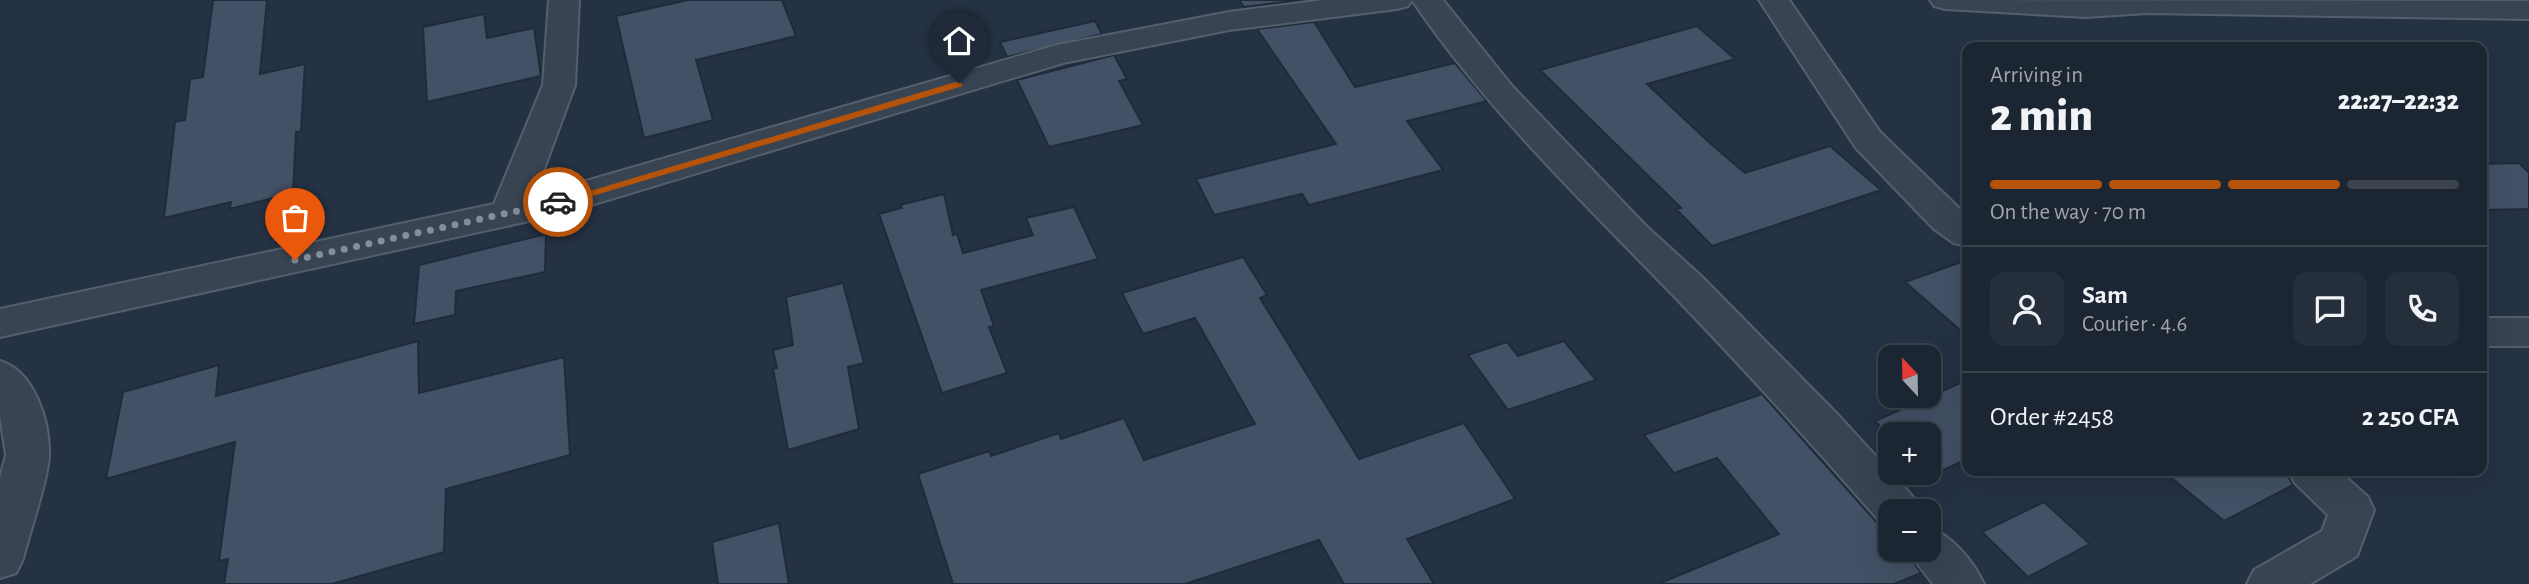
<!DOCTYPE html>
<meta charset="utf-8">
<style>
:root{--surface:#1c2633;--page:#252e3b;--text:#f1f3f6;--muted:#a0a5ac;--line:#3a434e;--accent:#b45309}
body{margin:0;font-family:"Alegreya Sans",sans-serif;background:var(--page);color:var(--text);height:100vh;display:flex;flex-direction:column;font-size:26px;white-space:nowrap}
*{box-sizing:border-box;margin:0}
p{font-size:23px;color:var(--muted)}
.icon{flex:none;width:38px;height:38px;fill:none;stroke:currentColor;stroke-width:2;stroke-linecap:round;stroke-linejoin:round}
.map{position:relative;flex:1;overflow:hidden}
.panel{position:absolute;left:1962px;top:42px;width:525px;height:434px;display:flex;flex-direction:column;background:var(--surface);border-radius:14px;box-shadow:0 7px 28px #0002,0 0 0 2px var(--line)}
.panel>*{flex:none}
.needle{width:46px;rotate:338deg}
.tools{position:absolute;left:1878px;top:345px;display:grid;gap:14px}
.tools a{display:grid;place-items:center;width:63px;height:63px;border-radius:14px;background:var(--surface);box-shadow:0 7px 28px #0002,0 0 0 2px var(--line);font-size:35px}
.pin{position:absolute;display:grid;place-items:center;width:60px;height:60px;color:#fff;margin:-72px -30px;border-radius:50% 50% 50% 0;rotate:-45deg;box-shadow:0 0 7px #0007}
.pin .icon{rotate:45deg}
.courier{position:absolute;display:grid;place-items:center;width:70px;height:70px;margin:-35px;border:5px solid #b45309;border-radius:50%;background:#fff;color:#222;box-shadow:0 2px 9px #0007}
.overview em{font-style:normal;font-weight:800}
.overview div{display:flex;flex-direction:column-reverse}
.overview{display:flex;align-items:center;justify-content:space-between;height:119px;padding:0 28px}
h1{font-size:46px;font-weight:800;line-height:52px}
.bar{display:grid;grid-template-columns:repeat(4,1fr);gap:10px 7px;align-content:center;height:84px;padding:0 28px}
.bar i{height:9px;border-radius:5px;background:var(--line)}
.bar .active{background:var(--accent)}
.bar p{grid-column:span 4}
.line{display:flex;align-items:center;gap:18px;padding:0 28px;border-top:2px solid var(--line)}
.line div{flex:1}
.round{display:grid;place-items:center;flex:none;width:74px;height:74px;border-radius:14px;background:var(--page)}
.map>svg:first-child{display:block}
.building{fill:#435166;stroke:#202b3a;stroke-width:2}
.lines{fill:none;stroke-linecap:round;stroke-linejoin:round}
.minor-casing{stroke:#545f6d;stroke-width:4}
.minor{fill:#394453;fill-rule:evenodd}
.route{fill:#b45309}
.done{stroke:#838e9d;stroke-width:7;stroke-dasharray:0 12.6}
</style>
<div class="map">
<svg width="2529" height="584" viewBox="0 0 2529 584">
<rect width="100%" height="100%" fill="#253244"/>
<!-- building -->
<path class="building" d="M 213,0 L 267,0 L 260,74 L 305,64 L 301,131 L 296,132 L 293,193 L 230,209 L 231,202 L 164,218 L 175,122 L 185,120 L 190,79 L 203,77 Z
M 688,0 L 782,0 L 796,36 L 696,60 L 713,120 L 644,138 L 616,16 Z
M 1239,0 L 1301,0 L 1244,7 Z
M 484,14 L 487,38 L 534,28 L 541,76 L 427,102 L 423,27 Z
M 1095,21 L 1102,34 L 1007,57 L 1000,42 Z
M 1314,22 L 1355,87 L 1455,63 L 1487,101 L 1407,121 L 1443,170 L 1309,205 L 1302,194 L 1214,215 L 1196,179 L 1336,144 L 1257,29 Z
M 1697,26 L 1735,59 L 1647,84 L 1712,145 L 1745,173 L 1830,146 L 1881,190 L 1712,246 L 1676,209 L 1681,208 L 1540,70 Z
M 1114,55 L 1127,79 L 1119,81 L 1143,125 L 1049,147 L 1017,80 Z
M 2519,163 L 2529,173 L 2529,209 L 2482,210 L 2482,164 Z
M 944,194 L 953,235 L 957,234 L 963,253 L 1033,235 L 1026,218 L 1074,207 L 1098,259 L 981,290 L 994,326 L 989,327 L 1007,373 L 942,393 L 879,214 L 902,208 L 900,205 Z
M 546,234 L 545,272 L 456,291 L 455,315 L 414,324 L 419,265 Z
M 1243,257 L 1267,295 L 1260,298 L 1359,459 L 1464,423 L 1515,499 L 1407,539 L 1434,584 L 1344,584 L 1319,540 L 1185,584 L 953,584 L 918,474 L 989,451 L 991,456 L 1059,433 L 1061,439 L 1124,418 L 1144,460 L 1255,424 L 1195,318 L 1143,334 L 1122,293 Z
M 1967,260 L 1967,336 L 1905,282 Z
M 843,283 L 864,363 L 848,367 L 859,429 L 788,450 L 773,369 L 777,368 L 773,350 L 793,345 L 786,297 Z
M 418,341 L 419,393 L 564,357 L 570,455 L 446,489 L 444,552 L 332,584 L 224,584 L 228,559 L 219,561 L 235,442 L 106,479 L 123,392 L 219,365 L 216,396 Z
M 1564,341 L 1596,380 L 1508,410 L 1468,355 L 1507,342 L 1518,356 Z
M 1967,380 L 1967,459 L 1931,476 L 1928,472 L 1928,434 L 1890,436 L 1875,421 Z
M 1762,394 L 1880,526 L 1890,529 L 1890,550 L 1905,550 L 1921,573 L 1894,584 L 1658,584 L 1779,534 L 1717,458 L 1674,473 L 1644,435 Z
M 2163,471 L 2285,471 L 2293,485 L 2224,521 Z
M 2044,502 L 2090,544 L 2028,577 L 1982,532 Z
M 779,523 L 789,584 L 718,584 L 712,542 Z"/>
<g class="lines">
<!-- minor casing -->
<g class="minor-casing">
<path id="minor" d="M 549,0 L 579,0 L 575,85 L 534,196 L 1057,45 L 1229,12 L 1324,0 L 1443,0 L 1512,86 L 1646,226 L 1701,276 L 1839,416 L 1914,498 L 1920,511 L 1890,511 L 1890,527 L 1882,524 C 1815,447 1746,371 1675,297 C 1583,202 1487,110 1412,0 L 1408,6 L 1397,9 L 1229,30 L 1063,63 L 561,214 L 0,337 L 0,309 L 494,204 L 543,85 Z
M 1759,0 L 1789,0 L 1880,132 L 1967,216 L 1967,246 L 1954,243 L 1934,229 L 1856,148 Z
M 1930,0 L 2529,1 L 2529,19 L 2147,13 L 2085,17 L 1945,9 L 1934,6 Z
M 2482,318 L 2529,318 L 2529,346 L 2482,346 Z
M 0,361 C 34,371 50,421 49,454 C 49,477 29,534 23,559 L 16,573 L 0,578 L 0,478 L 6,455 L 0,416 Z
M 2288,471 L 2339,471 L 2368,497 L 2374,510 L 2357,556 L 2310,584 L 2247,584 L 2254,570 L 2322,531 L 2328,515 L 2295,483 Z
M 1928,527 C 1953,536 1973,561 1984,584 L 1933,584 L 1907,550 L 1928,550 Z"/>
</g>
<!-- minor -->
<use href="#minor" class="minor"/>
</g>
<!-- route -->
<path class="route" d="M 959,81 L 963,86 L 562,205 L 553,202 Z"/>
<g class="lines">
<!-- done -->
<path class="done" d="M 295,260 L 558,202"/>
</g>
</svg>
<div class="tools">
<a><svg class="needle" viewBox="-14 -14 28 28"><path d="M0-13l5 13h-10z" fill="#e53935"/><path d="M0 13l5-13h-10z" fill="#a0a5ac"/></svg></a>
<a>+</a>
<a>−</a>
</div>
<div class="pin" style="left:295px;top:260px;background:#ea580c"><svg class="icon" aria-label="bag" viewBox="0 0 24 24"><path d="M5 8h14l-1 12H6zM9 8a3 3 0 0 1 6 0"/></svg></div>
<div class="pin" style="left:959px;top:83px;background:#1f2937"><svg class="icon" aria-label="home" viewBox="0 0 24 24"><path d="M3 11l9-7 9 7M6 9v11h12V9"/></svg></div>
<div class="courier" style="left:558px;top:202px"><svg class="icon" aria-label="car" viewBox="0 0 24 24"><path d="M5 17H2v-5l4-1 3-4h7l3 4 3 1v5h-3M9 17h6M6 11h13"/><circle cx="7" cy="17" r="2"/><circle cx="17" cy="17" r="2"/></svg></div>
<section class="panel">
<div class="overview"><div><h1>2 min</h1><p>Arriving in</p></div><em>22:27–22:32</em></div>
<div class="bar"><i class="active"></i><i class="active"></i><i class="active"></i><i></i><p>On the way · 70 m</p></div>
<div class="line" style="height:126px"><a class="round"><svg class="icon" aria-label="person" viewBox="0 0 24 24"><circle cx="12" cy="8" r="4"/><path d="M4 21q1-7 8-7t8 7"/></svg></a><div><b>Sam</b><p>Courier · 4.6</p></div><a class="round"><svg class="icon" aria-label="chat" viewBox="0 0 24 24"><path d="M4 5h16v11H9l-5 4z"/></svg></a><a class="round"><svg class="icon" aria-label="phone" viewBox="0 0 24 24"><path d="M5 4h4l2 5-3 2q2 4 5 5l2-3 5 2v4C11 20 4 13 5 4z"/></svg></a></div>
<div class="line" style="height:91px"><div>Order #2458</div><b>2 250 CFA</b></div>
</section>
</div>
